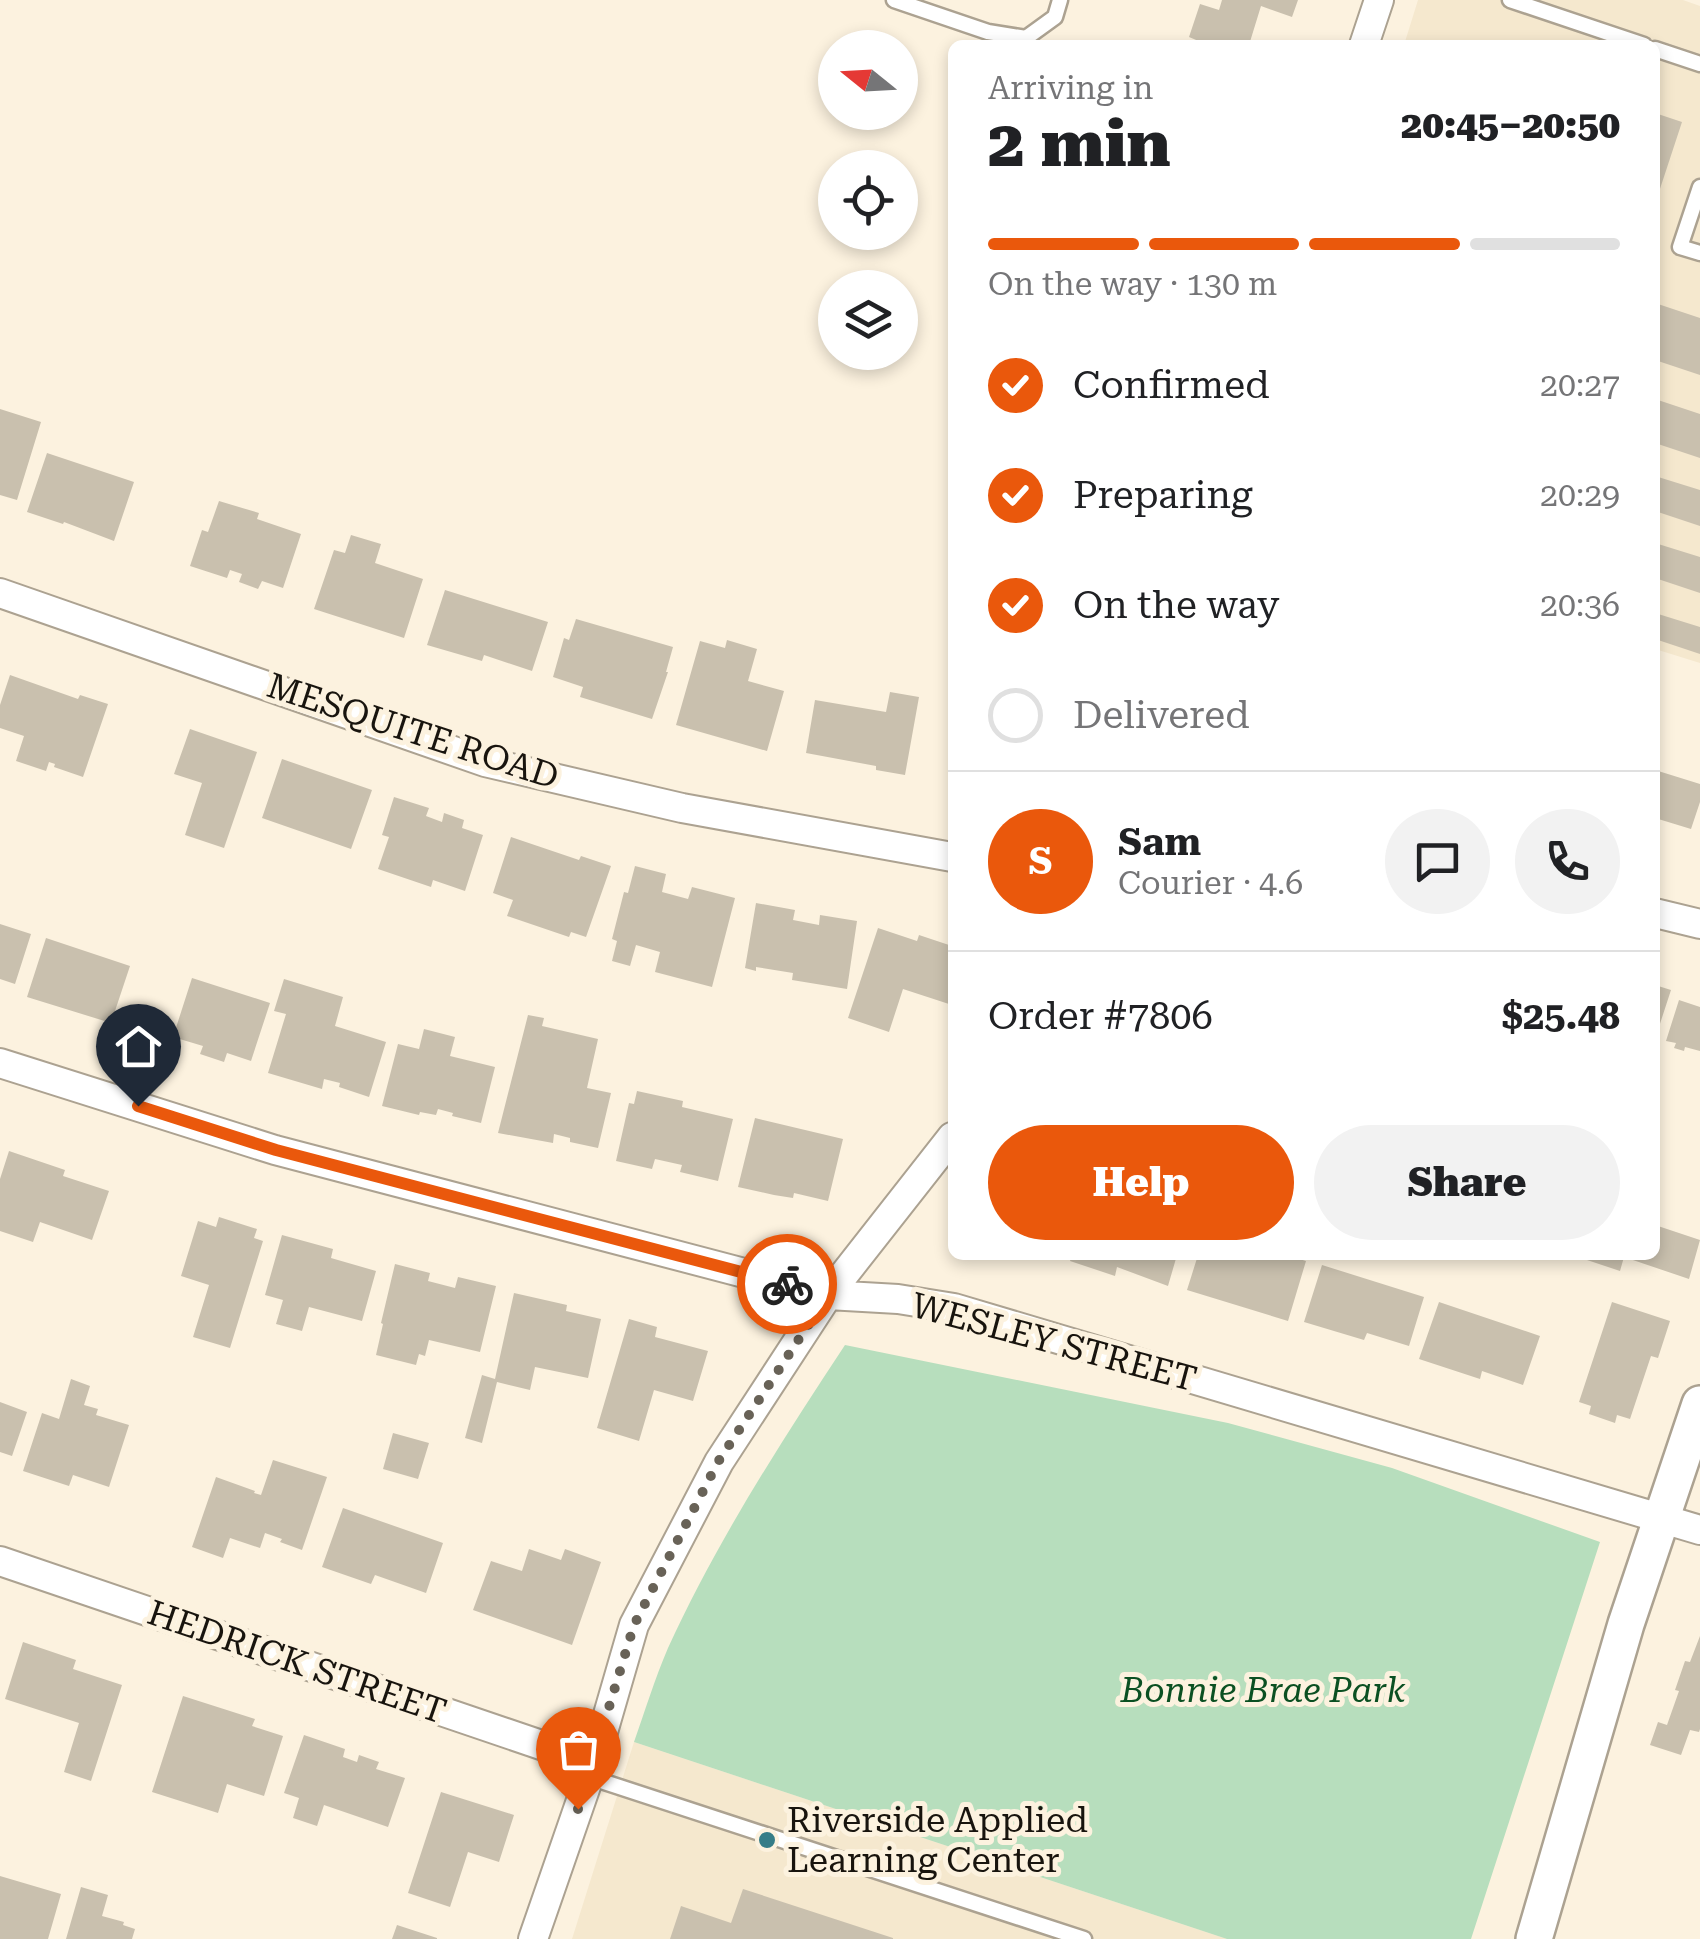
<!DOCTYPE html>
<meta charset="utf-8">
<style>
:root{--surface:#fff;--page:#f2f2f2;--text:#202124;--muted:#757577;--line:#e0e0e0;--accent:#ea580c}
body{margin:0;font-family:"Roboto Serif",serif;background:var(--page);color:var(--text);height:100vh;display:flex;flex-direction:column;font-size:38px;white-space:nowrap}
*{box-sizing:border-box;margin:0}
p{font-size:32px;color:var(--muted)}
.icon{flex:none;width:55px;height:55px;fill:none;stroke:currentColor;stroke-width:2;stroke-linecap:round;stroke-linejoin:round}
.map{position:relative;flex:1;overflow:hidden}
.sheet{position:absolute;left:948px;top:40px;width:712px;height:1220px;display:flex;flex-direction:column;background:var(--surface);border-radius:15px;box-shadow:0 5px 15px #0003}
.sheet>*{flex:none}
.needle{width:65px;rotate:288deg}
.controls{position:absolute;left:818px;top:30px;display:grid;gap:20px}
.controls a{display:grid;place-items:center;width:100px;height:100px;border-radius:50%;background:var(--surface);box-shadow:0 5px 15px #0003;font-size:50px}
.pin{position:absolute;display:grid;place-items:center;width:85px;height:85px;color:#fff;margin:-102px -42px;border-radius:50% 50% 50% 0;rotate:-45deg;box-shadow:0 0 10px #0007}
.pin .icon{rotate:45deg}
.courier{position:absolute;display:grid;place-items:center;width:100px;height:100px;margin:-50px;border:8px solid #ea580c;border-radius:50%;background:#fff;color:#222;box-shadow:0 2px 12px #0007}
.summary em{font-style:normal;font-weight:800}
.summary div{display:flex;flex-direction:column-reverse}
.summary{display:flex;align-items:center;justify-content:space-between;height:170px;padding:0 40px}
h1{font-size:65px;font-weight:800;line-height:75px}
.bar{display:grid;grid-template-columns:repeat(4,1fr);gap:15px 10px;align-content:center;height:120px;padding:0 40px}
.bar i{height:12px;border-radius:8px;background:var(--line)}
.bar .on{background:var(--accent)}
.bar p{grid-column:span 4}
.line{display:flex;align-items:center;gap:25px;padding:0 40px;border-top:2px solid var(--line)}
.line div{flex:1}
.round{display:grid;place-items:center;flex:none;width:105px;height:105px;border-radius:52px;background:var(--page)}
ol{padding:0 40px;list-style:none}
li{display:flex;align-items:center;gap:30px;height:110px}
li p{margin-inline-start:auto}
li .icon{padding:10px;border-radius:50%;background:var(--accent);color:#fff;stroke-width:4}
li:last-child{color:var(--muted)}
li i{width:55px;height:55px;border:5px solid var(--line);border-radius:50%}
.button{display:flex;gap:20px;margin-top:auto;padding:20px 40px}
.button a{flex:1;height:115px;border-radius:60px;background:var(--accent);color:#fff;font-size:40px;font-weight:800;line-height:115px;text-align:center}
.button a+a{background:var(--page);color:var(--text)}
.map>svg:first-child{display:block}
.built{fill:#f5e8ce}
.green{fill:#b7debd}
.building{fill:#c9c0ae}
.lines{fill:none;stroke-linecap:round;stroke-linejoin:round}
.service-casing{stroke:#aca291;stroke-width:19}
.minor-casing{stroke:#aca291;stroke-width:32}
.tertiary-casing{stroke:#aca291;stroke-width:40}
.service{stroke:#fff;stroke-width:14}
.minor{stroke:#fff;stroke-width:28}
.tertiary{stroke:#fff;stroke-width:35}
.done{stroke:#686257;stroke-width:10;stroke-dasharray:0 18}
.route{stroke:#ea580c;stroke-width:12}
.poi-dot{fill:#367d88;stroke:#fcf2df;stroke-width:4}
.labels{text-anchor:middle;stroke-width:10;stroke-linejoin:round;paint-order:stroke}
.street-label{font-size:35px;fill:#18140e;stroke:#fcf2df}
.park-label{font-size:35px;font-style:italic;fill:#0b5022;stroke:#fcf2df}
.poi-label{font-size:35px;fill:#18140e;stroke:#fcf2df;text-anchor:start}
</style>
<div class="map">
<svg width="1700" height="1939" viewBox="0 0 1700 1939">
<rect width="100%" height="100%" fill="#fcf2df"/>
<!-- built -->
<path class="built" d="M 1418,0 L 1683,0 L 1700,6 L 1700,663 L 1655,649 L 1655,45 L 1404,45 Z
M 634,1742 L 1227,1939 L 572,1939 Z"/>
<!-- green -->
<path class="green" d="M 845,1345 L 1228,1423 L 1392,1468 L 1600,1542 L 1471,1939 L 1227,1939 L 634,1742 C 645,1711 655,1678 668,1648 C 717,1541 781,1442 845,1345 Z"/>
<!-- building -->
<path class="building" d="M 1222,0 L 1298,0 L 1292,17 L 1261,6 L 1249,45 L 1208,45 L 1189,37 L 1200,4 L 1219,10 Z
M 1655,113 L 1682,122 L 1656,201 L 1655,201 Z
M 1655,303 L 1700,318 L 1700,375 L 1655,360 Z
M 1655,399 L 1700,414 L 1700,458 L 1655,443 Z
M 0,409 L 41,422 L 17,500 L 0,495 Z
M 47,453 L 134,482 L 114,541 L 64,522 L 63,524 L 27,512 Z
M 1655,476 L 1700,490 L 1700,526 L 1655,511 Z
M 219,501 L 259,513 L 257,519 L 301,534 L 283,588 L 262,581 L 258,589 L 239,582 L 242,574 L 230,570 L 227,578 L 190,566 L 202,530 L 208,532 Z
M 351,535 L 381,544 L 375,563 L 423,579 L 404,638 L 314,609 L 334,550 L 345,553 Z
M 1655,543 L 1700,557 L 1700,593 L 1655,578 Z
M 445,590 L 548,622 L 532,671 L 484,655 L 482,661 L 427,645 Z
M 1655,613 L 1700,627 L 1700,654 L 1655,639 Z
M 576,619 L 673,647 L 666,672 L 668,672 L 652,719 L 580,697 L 583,687 L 553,677 L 564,638 L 569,640 Z
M 727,640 L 757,649 L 748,681 L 784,691 L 767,751 L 676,725 L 700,641 L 725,648 Z
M 10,675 L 78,699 L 80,695 L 108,704 L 83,777 L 54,767 L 55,764 L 49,762 L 46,771 L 16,761 L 24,736 L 0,728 L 0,705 Z
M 890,692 L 919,697 L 905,775 L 876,770 L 876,766 L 806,753 L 815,700 L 886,712 Z
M 190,729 L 257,752 L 224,848 L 185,835 L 202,783 L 174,774 Z
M 282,759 L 372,790 L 351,849 L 262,818 Z
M 1655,770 L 1700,784 L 1700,802 L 1691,829 L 1655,818 Z
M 394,797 L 429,808 L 426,816 L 442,822 L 444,813 L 464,820 L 462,828 L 483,835 L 465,891 L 433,880 L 431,887 L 378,869 L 389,837 L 382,835 Z
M 511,837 L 579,860 L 581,856 L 611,866 L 586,937 L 571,932 L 569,937 L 507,916 L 513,900 L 493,893 Z
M 635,866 L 666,874 L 662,892 L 688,899 L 692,887 L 735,898 L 712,987 L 655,972 L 660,952 L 636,945 L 630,966 L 612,961 L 617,941 L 612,939 L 624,892 L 628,893 Z
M 756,903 L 795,910 L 793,920 L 819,925 L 820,915 L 857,921 L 847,989 L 792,980 L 793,973 L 756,967 L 756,971 L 745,968 Z
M 0,924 L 31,934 L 15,984 L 0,979 Z
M 878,928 L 917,941 L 919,935 L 952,946 L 952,1005 L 903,989 L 889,1032 L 848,1018 Z
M 46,938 L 130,966 L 111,1023 L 27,997 Z
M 192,978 L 270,1003 L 251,1061 L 227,1053 L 224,1062 L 200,1054 L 203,1046 L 173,1037 Z
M 284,979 L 343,997 L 335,1026 L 386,1042 L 369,1097 L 339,1087 L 340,1083 L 324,1079 L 322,1089 L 268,1073 L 286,1014 L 274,1011 Z
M 1655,985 L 1671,990 L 1656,1036 L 1655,1036 Z
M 1679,1000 L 1700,1007 L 1700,1051 L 1685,1047 L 1684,1051 L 1674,1048 L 1676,1043 L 1666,1041 Z
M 528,1015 L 544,1018 L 542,1026 L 598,1039 L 587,1088 L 611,1093 L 598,1148 L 570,1142 L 570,1138 L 554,1134 L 553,1143 L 498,1133 Z
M 424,1029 L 455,1037 L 450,1056 L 495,1067 L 481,1123 L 452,1116 L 453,1113 L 438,1109 L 436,1115 L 420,1112 L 419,1115 L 382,1106 L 398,1044 L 419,1049 Z
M 637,1091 L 683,1101 L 682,1107 L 733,1119 L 718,1181 L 680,1172 L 682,1165 L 655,1159 L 652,1169 L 616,1161 L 629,1103 L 634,1104 Z
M 755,1118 L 843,1139 L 828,1201 L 794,1193 L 793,1198 L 774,1195 L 738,1187 Z
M 9,1151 L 65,1170 L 63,1176 L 109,1191 L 92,1240 L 40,1222 L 33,1242 L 0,1231 L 0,1179 Z
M 219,1217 L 257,1229 L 254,1238 L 263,1241 L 230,1348 L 193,1337 L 209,1285 L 181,1276 L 198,1221 L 216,1227 Z
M 1655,1225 L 1700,1240 L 1689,1279 L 1624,1257 L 1620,1271 L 1575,1256 L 1655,1255 Z
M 282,1235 L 333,1249 L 331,1258 L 376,1271 L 362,1321 L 309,1307 L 302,1331 L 276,1324 L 283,1300 L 265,1295 Z
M 1072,1255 L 1177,1255 L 1168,1286 L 1117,1267 L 1115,1276 L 1070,1261 Z
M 1198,1255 L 1286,1255 L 1306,1261 L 1288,1321 L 1187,1290 Z
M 395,1264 L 430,1273 L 428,1281 L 455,1288 L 458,1277 L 496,1286 L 480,1352 L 429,1340 L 425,1356 L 419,1354 L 416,1365 L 376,1355 L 383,1324 L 381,1323 Z
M 1322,1265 L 1424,1297 L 1409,1346 L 1367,1333 L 1364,1340 L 1304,1322 Z
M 514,1293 L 567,1305 L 566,1311 L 601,1319 L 588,1378 L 535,1367 L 530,1390 L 497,1382 L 482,1443 L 465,1438 L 482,1375 L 495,1379 Z
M 1439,1302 L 1540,1336 L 1523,1385 L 1482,1371 L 1480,1379 L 1419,1359 Z
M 1612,1302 L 1670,1321 L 1658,1358 L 1651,1356 L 1630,1419 L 1617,1415 L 1615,1423 L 1589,1414 L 1591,1406 L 1579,1402 Z
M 629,1319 L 657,1327 L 655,1337 L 708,1351 L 693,1401 L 654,1390 L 639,1441 L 597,1428 Z
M 71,1379 L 90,1386 L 84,1405 L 98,1409 L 96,1415 L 129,1425 L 109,1487 L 73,1475 L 69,1486 L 23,1471 L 42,1413 L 59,1419 Z
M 0,1402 L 27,1412 L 12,1456 L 0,1452 Z
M 393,1433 L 429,1443 L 418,1479 L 383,1469 Z
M 273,1460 L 327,1477 L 302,1550 L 280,1542 L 282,1539 L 265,1533 L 260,1548 L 230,1538 L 223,1558 L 192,1547 L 216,1477 L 255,1491 L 254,1493 L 261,1495 Z
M 343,1508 L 443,1543 L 426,1593 L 375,1575 L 371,1584 L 322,1567 Z
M 529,1549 L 561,1560 L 565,1549 L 601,1562 L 572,1645 L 473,1610 L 491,1561 L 522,1571 Z
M 1700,1636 L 1700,1729 L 1699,1732 L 1690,1730 L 1681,1755 L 1650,1745 L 1658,1722 L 1667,1725 L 1679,1691 L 1675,1690 L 1685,1661 L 1690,1662 Z
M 23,1642 L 76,1660 L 73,1669 L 122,1685 L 91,1781 L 64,1772 L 79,1723 L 5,1699 Z
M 183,1696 L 255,1719 L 252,1726 L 283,1736 L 264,1796 L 227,1784 L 218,1813 L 152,1792 Z
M 304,1735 L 345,1749 L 343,1757 L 357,1762 L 359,1755 L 379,1762 L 376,1769 L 405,1778 L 388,1827 L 324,1805 L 317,1826 L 293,1818 L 299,1798 L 284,1793 Z
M 441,1792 L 514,1815 L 499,1862 L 468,1852 L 450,1907 L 408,1893 Z
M 0,1876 L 61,1894 L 48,1939 L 0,1939 Z
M 81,1887 L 108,1895 L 102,1916 L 124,1922 L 123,1925 L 135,1929 L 132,1939 L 66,1939 Z
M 743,1889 L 893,1938 L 893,1939 L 670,1939 L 681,1906 L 731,1923 Z
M 397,1925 L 437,1938 L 437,1939 L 392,1939 Z"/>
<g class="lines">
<!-- service casing -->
<g class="service-casing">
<path id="service" d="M 894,0 L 988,32 L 1026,38 L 1055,17 L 1060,0
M 1510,0 L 1644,45
M 1655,49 L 1700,64
M 1700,187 L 1680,247 L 1700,253
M 589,1777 L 1084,1939"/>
</g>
<!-- minor casing -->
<g class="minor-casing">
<path id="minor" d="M 1364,45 L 1379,0
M 0,593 L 485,762 L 682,808 L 952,857
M 1655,913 L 1700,924
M 0,1063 L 275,1150 L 828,1295 L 898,1299 L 954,1308 L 1700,1530
M 0,1561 L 594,1763
M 533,1939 L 594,1763 L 634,1625 L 719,1462 L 828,1295 L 952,1137"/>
</g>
<!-- tertiary casing -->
<g class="tertiary-casing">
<path id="tertiary" d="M 1534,1939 L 1626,1624 L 1700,1404"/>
</g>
<!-- service -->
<use href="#service" class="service"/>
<!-- minor -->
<use href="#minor" class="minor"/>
<!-- tertiary -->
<use href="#tertiary" class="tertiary"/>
</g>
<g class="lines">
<!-- done -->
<path class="done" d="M 578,1809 L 634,1625 L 718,1462 L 828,1295 L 787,1284"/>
<!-- route -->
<path class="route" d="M 138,1106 L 276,1150 L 787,1284"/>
</g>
<!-- markers -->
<circle class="poi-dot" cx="767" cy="1840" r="10"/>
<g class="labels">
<!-- street labels -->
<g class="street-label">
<text transform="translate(413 731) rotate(18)" y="12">MESQUITE ROAD</text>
<text transform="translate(1054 1342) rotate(15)" y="12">WESLEY STREET</text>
<text transform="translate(297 1662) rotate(19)" y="12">HEDRICK STREET</text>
</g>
<!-- park labels -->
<g class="park-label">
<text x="1263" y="1702">Bonnie Brae Park</text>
</g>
<!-- poi labels -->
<g class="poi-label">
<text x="787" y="1832">Riverside Applied<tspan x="787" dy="40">Learning Center</tspan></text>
</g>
</g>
</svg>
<div class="controls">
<a><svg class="needle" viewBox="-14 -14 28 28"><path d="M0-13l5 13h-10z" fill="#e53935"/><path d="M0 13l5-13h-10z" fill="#757577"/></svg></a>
<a><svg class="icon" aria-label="locate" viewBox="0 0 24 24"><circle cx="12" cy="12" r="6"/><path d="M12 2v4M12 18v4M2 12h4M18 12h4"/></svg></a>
<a><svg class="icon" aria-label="layers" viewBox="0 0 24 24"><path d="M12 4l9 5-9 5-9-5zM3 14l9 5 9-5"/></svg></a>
</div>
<div class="pin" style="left:578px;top:1809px;background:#ea580c"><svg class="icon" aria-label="bag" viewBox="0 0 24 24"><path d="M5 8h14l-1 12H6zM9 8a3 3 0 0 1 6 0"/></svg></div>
<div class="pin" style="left:138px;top:1106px;background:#1f2937"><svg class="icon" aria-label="home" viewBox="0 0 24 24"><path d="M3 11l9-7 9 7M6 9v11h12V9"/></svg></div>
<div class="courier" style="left:787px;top:1284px"><svg class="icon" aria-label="bike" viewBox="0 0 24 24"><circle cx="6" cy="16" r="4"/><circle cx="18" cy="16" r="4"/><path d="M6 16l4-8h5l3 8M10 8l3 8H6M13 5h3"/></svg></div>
<section class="sheet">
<div class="summary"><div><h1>2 min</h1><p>Arriving in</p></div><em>20:45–20:50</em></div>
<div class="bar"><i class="on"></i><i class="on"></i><i class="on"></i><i></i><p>On the way · 130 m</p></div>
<ol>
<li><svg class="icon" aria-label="check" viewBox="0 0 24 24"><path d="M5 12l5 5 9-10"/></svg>Confirmed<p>20:27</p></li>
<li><svg class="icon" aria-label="check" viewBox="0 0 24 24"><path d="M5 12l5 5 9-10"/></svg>Preparing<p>20:29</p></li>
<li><svg class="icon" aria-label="check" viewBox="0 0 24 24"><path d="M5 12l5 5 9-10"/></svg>On the way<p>20:36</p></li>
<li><i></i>Delivered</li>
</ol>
<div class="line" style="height:180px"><b class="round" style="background:var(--accent);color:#fff">S</b><div><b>Sam</b><p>Courier · 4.6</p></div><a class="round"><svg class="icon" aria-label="chat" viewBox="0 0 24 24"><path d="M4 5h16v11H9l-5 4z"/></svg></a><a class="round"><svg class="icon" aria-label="phone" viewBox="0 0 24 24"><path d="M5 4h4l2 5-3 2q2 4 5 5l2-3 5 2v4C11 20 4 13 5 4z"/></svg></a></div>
<div class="line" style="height:130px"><div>Order #7806</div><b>$25.48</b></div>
<div class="button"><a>Help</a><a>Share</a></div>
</section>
</div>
